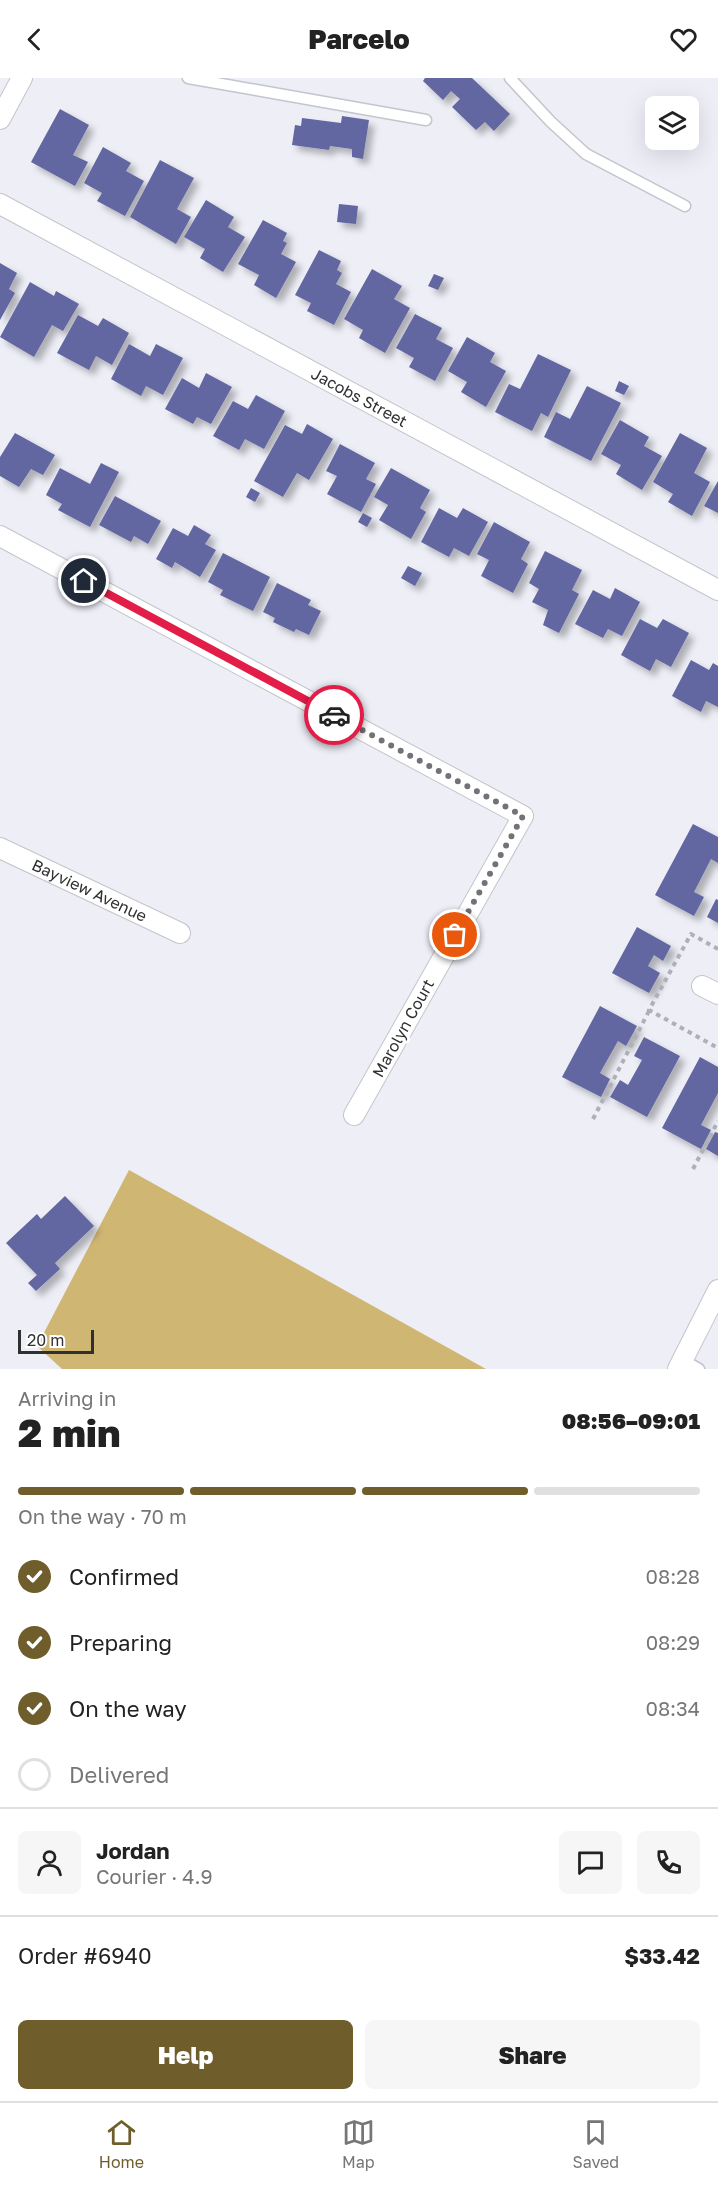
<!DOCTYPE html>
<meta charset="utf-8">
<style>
:root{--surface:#fff;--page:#f6f6f6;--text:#222;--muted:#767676;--line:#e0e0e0;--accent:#6f5d2b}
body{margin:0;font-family:"Golos Text",sans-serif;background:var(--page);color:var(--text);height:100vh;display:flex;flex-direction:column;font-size:22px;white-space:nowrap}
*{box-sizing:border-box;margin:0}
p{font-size:20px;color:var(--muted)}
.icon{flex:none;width:33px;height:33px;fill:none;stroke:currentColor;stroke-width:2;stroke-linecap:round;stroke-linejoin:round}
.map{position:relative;height:1291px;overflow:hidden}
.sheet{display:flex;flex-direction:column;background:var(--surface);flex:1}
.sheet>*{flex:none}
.controls{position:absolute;left:645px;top:18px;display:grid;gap:12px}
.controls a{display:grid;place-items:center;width:54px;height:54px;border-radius:9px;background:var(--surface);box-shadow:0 6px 24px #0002;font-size:30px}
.scale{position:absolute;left:18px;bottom:15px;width:76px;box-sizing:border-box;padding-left:6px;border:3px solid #303033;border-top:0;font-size:16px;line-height:21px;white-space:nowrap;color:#303033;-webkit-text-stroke:4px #fff;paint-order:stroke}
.pin{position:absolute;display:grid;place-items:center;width:51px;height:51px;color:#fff;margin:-26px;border:3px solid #fff;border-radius:50%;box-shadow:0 2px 6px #0007}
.courier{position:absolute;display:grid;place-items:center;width:60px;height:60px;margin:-30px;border:4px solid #e11d48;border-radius:50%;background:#fff;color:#222;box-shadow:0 2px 8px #0007}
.head em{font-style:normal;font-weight:800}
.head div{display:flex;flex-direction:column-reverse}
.head{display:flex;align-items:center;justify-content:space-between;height:102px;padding:0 18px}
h1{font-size:39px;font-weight:800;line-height:45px}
.bar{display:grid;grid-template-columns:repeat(4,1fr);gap:9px 6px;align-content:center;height:72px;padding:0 18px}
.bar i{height:8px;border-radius:4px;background:var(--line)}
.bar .selected{background:var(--accent)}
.bar p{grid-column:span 4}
.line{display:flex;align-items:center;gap:15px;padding:0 18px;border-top:2px solid var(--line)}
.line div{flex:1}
.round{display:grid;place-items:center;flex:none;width:63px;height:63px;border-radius:9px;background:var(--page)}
ol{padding:0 18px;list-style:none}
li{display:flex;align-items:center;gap:18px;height:66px}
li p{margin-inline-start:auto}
li .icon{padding:6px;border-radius:50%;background:var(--accent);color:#fff;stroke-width:4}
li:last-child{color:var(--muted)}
li i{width:33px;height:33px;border:3px solid var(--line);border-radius:50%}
.button{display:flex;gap:12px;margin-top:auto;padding:12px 18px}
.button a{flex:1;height:69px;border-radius:9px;background:var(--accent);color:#fff;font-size:24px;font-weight:800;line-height:69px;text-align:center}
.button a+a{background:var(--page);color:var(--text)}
header{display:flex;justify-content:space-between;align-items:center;height:78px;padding:0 18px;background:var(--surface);font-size:27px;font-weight:800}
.dock{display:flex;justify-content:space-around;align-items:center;height:84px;border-top:2px solid var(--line);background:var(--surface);font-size:16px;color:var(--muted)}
.dock a{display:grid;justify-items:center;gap:3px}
.dock .selected{color:var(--accent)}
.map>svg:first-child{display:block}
.forest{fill:#d0b673}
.building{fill:#6266a1;filter:url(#shadow)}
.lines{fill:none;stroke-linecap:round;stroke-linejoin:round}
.lane-casing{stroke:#c3c5cc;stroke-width:13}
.street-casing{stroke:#c3c5cc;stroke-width:22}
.path{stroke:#afb0b7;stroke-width:4;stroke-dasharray:4.5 4.5;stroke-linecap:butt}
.lane{stroke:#fff;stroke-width:10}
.street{stroke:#fff;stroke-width:20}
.done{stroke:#727277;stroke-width:6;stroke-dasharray:0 10.8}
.route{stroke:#e11d48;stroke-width:8}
.labels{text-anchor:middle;stroke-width:6;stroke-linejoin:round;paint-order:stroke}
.street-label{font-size:16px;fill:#303033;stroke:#fff}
</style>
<header><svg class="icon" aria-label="back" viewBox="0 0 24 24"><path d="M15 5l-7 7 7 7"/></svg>Parcelo<svg class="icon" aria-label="heart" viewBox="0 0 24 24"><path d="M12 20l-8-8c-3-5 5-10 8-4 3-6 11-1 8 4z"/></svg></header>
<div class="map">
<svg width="718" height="1291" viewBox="0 0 718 1291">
<defs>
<filter id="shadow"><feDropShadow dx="5.5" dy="5.5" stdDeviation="3" flood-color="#0004"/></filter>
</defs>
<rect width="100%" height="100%" fill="#edeef6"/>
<!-- forest -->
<path class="forest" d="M 129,1092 L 486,1291 L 62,1291 L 37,1268 Z"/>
<!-- building -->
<path class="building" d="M 425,0 L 472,0 L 510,36 L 494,53 L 485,44 L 476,52 L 452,29 L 460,21 L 451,13 L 443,22 L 423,3 Z
M 60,31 L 89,47 L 73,77 L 88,84 L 75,108 L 31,84 Z
M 342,38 L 369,42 L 363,81 L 352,79 L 352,71 L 330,68 L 329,72 L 292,67 L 295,47 L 301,48 L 302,40 L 341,45 Z
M 103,69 L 131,85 L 126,93 L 144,103 L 125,138 L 97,123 L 102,115 L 84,105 Z
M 160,82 L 194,100 L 177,131 L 191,139 L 176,166 L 130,139 Z
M 206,122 L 234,139 L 228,149 L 245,159 L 223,194 L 200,180 L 205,171 L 184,159 Z
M 339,126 L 358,128 L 356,146 L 337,144 Z
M 263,142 L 287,155 L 283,163 L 287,165 L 281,176 L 296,184 L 276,220 L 254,207 L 259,197 L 238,186 Z
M 319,172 L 341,183 L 337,192 L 342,195 L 336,206 L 351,214 L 334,247 L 307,233 L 311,225 L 295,217 Z
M 0,185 L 17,195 L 9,211 L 15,215 L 0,242 Z
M 372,191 L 402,208 L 394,221 L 410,230 L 385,275 L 359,260 L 363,252 L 344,241 Z
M 434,196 L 444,200 L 438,212 L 428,208 Z
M 30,204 L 54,218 L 56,213 L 79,226 L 63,253 L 52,247 L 34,279 L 0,259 Z
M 415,236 L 442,250 L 436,261 L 453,270 L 435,303 L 409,289 L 414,280 L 396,270 Z
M 78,237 L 98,248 L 103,240 L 129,255 L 112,287 L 96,278 L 89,292 L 57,275 Z
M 467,259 L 495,275 L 490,284 L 506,293 L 486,329 L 461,314 L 467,304 L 448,293 Z
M 129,266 L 150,278 L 156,266 L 183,280 L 163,317 L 146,308 L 141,318 L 111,301 Z
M 538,276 L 571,292 L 548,339 L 541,335 L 532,353 L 495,334 L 509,306 L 520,311 Z
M 206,295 L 232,309 L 211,346 L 197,339 L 193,346 L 165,331 L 182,300 L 199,310 Z
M 619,303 L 629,308 L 624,317 L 615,313 Z
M 587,308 L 621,325 L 591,383 L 544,359 L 556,334 L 570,341 Z
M 256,317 L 285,333 L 264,371 L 245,361 L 239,372 L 213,358 L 233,323 L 248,331 Z
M 620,342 L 649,359 L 644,368 L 662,378 L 642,412 L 616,396 L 621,387 L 601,376 Z
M 307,346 L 333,361 L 309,402 L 297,395 L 283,419 L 254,403 L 285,347 L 302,356 Z
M 15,355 L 55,377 L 43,397 L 31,391 L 19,409 L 0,398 L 0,379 Z
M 680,355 L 707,370 L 694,395 L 710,404 L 692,438 L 668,424 L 673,416 L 653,404 Z
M 340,366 L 375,385 L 366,401 L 376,406 L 361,434 L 327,416 L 337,398 L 326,393 Z
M 101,385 L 119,394 L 90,449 L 58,432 L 62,426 L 46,417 L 60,390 L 90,406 Z
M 391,390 L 430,412 L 420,430 L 426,434 L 411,461 L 379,442 L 388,427 L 374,419 Z
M 718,403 L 718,435 L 704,428 Z
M 251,410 L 260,415 L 255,424 L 246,419 Z
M 115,418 L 161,443 L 148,466 L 134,458 L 131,464 L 99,447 Z
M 439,430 L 457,440 L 463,430 L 488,444 L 469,478 L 454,470 L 449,479 L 421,464 Z
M 363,435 L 372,440 L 367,449 L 358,444 Z
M 494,444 L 530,464 L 521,481 L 528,486 L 513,515 L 481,498 L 489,482 L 477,476 Z
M 194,447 L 211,457 L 205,466 L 216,472 L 200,499 L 175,484 L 172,490 L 156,481 L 173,450 L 188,458 Z
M 545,473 L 582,492 L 572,512 L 579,516 L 559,555 L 543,547 L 548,532 L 532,524 L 539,511 L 529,505 Z
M 223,475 L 270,499 L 253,533 L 220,517 L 223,512 L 208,504 Z
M 408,488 L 422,495 L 415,508 L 401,500 Z
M 277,505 L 311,522 L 308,527 L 321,533 L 309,557 L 296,551 L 294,554 L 273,544 L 275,540 L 263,534 Z
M 615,510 L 640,524 L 622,558 L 608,551 L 603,560 L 575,546 L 593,512 L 610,521 Z
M 640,541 L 657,550 L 663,541 L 689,555 L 671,589 L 656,581 L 650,593 L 621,577 Z
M 691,582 L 709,592 L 713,585 L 718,588 L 718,629 L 706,623 L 701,634 L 672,618 Z
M 693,746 L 718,759 L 718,785 L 711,781 L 694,814 L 704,819 L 694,838 L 655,817 Z
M 716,821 L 718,822 L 718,845 L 707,839 Z
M 637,849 L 671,868 L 663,883 L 654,877 L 648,888 L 660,895 L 649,915 L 612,895 Z
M 600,928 L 637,948 L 626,968 L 618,963 L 605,986 L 600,995 L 610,1001 L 601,1019 L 562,999 Z
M 644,959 L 680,978 L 647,1039 L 610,1019 L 620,1002 L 628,1007 L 642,982 L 634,978 Z
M 700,979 L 718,989 L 718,1015 L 701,1047 L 711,1052 L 701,1071 L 662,1050 Z
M 715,1054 L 718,1055 L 718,1078 L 706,1071 Z
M 65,1118 L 94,1148 L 55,1185 L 60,1191 L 36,1213 L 28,1205 L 37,1197 L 6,1165 L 37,1136 L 41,1141 Z"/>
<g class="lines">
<!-- lane casing -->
<g class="lane-casing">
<path id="lane" d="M 188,0 L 426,42
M 510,0 L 551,44 L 586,76 L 685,128
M 683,1282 L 699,1291"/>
</g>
<!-- street casing -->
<g class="street-casing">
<g id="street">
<path d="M 0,41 L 22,0"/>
<path id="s1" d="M 0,126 L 718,512"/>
<path d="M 0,458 L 523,738 L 354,1037"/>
<path id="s2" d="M 0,770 L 180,855"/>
<path d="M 702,908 L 718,916"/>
<path d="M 678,1291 L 718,1212"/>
</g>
</g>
<!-- path -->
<path class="path" d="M 718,871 L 691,856 L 649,932 L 718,970
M 593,1041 L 649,933
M 693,1091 L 718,1043"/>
<!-- lane -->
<use href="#lane" class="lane"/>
<!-- street -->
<use href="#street" class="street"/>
</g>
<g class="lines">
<!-- done -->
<path class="done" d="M 334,637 L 523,738 L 455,857"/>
<!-- route -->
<path class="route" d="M 84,503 L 334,637"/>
</g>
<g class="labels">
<!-- street labels -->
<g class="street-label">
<text dy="6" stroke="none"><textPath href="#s1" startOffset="408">Jacobs Street</textPath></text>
<text dy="6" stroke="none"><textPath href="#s2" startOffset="99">Bayview Avenue</textPath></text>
<text transform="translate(403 950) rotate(-61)" y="6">Marolyn Court</text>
</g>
</g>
</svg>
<div class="controls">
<a><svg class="icon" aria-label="layers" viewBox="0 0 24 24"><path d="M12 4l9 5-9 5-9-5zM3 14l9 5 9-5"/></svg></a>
</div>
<div class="scale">20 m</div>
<div class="pin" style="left:455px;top:857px;background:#ea580c"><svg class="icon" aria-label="bag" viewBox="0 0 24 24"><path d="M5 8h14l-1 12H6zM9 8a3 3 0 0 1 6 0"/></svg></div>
<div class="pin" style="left:84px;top:503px;background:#1f2937"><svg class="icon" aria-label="home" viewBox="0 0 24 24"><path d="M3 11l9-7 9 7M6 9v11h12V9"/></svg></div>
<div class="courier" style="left:334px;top:637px"><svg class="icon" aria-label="car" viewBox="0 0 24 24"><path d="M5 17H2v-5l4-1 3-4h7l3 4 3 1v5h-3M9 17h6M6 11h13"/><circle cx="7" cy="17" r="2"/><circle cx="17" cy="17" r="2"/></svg></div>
</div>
<section class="sheet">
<div class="head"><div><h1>2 min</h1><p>Arriving in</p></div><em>08:56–09:01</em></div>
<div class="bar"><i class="selected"></i><i class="selected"></i><i class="selected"></i><i></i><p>On the way · 70 m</p></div>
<ol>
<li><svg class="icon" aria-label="check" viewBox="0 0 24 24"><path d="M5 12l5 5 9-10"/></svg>Confirmed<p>08:28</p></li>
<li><svg class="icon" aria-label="check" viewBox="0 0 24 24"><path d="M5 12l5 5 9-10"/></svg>Preparing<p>08:29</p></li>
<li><svg class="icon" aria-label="check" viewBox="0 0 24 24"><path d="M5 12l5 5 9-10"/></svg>On the way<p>08:34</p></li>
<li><i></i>Delivered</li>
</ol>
<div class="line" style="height:108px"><a class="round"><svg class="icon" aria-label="person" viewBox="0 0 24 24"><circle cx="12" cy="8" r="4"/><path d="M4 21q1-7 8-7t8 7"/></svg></a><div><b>Jordan</b><p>Courier · 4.9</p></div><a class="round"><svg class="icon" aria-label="chat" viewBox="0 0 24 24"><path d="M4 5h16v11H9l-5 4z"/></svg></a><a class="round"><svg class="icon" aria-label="phone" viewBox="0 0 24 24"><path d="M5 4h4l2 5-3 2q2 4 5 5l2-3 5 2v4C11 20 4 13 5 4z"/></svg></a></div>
<div class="line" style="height:78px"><div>Order #6940</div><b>$33.42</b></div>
<div class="button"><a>Help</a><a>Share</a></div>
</section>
<nav class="dock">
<a class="selected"><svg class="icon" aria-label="home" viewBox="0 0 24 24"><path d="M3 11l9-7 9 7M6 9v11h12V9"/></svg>Home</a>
<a><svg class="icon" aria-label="map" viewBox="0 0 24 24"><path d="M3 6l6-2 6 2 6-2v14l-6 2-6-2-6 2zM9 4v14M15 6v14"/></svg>Map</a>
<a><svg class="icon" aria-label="saved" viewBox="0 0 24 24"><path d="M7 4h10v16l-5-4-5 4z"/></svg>Saved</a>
</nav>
